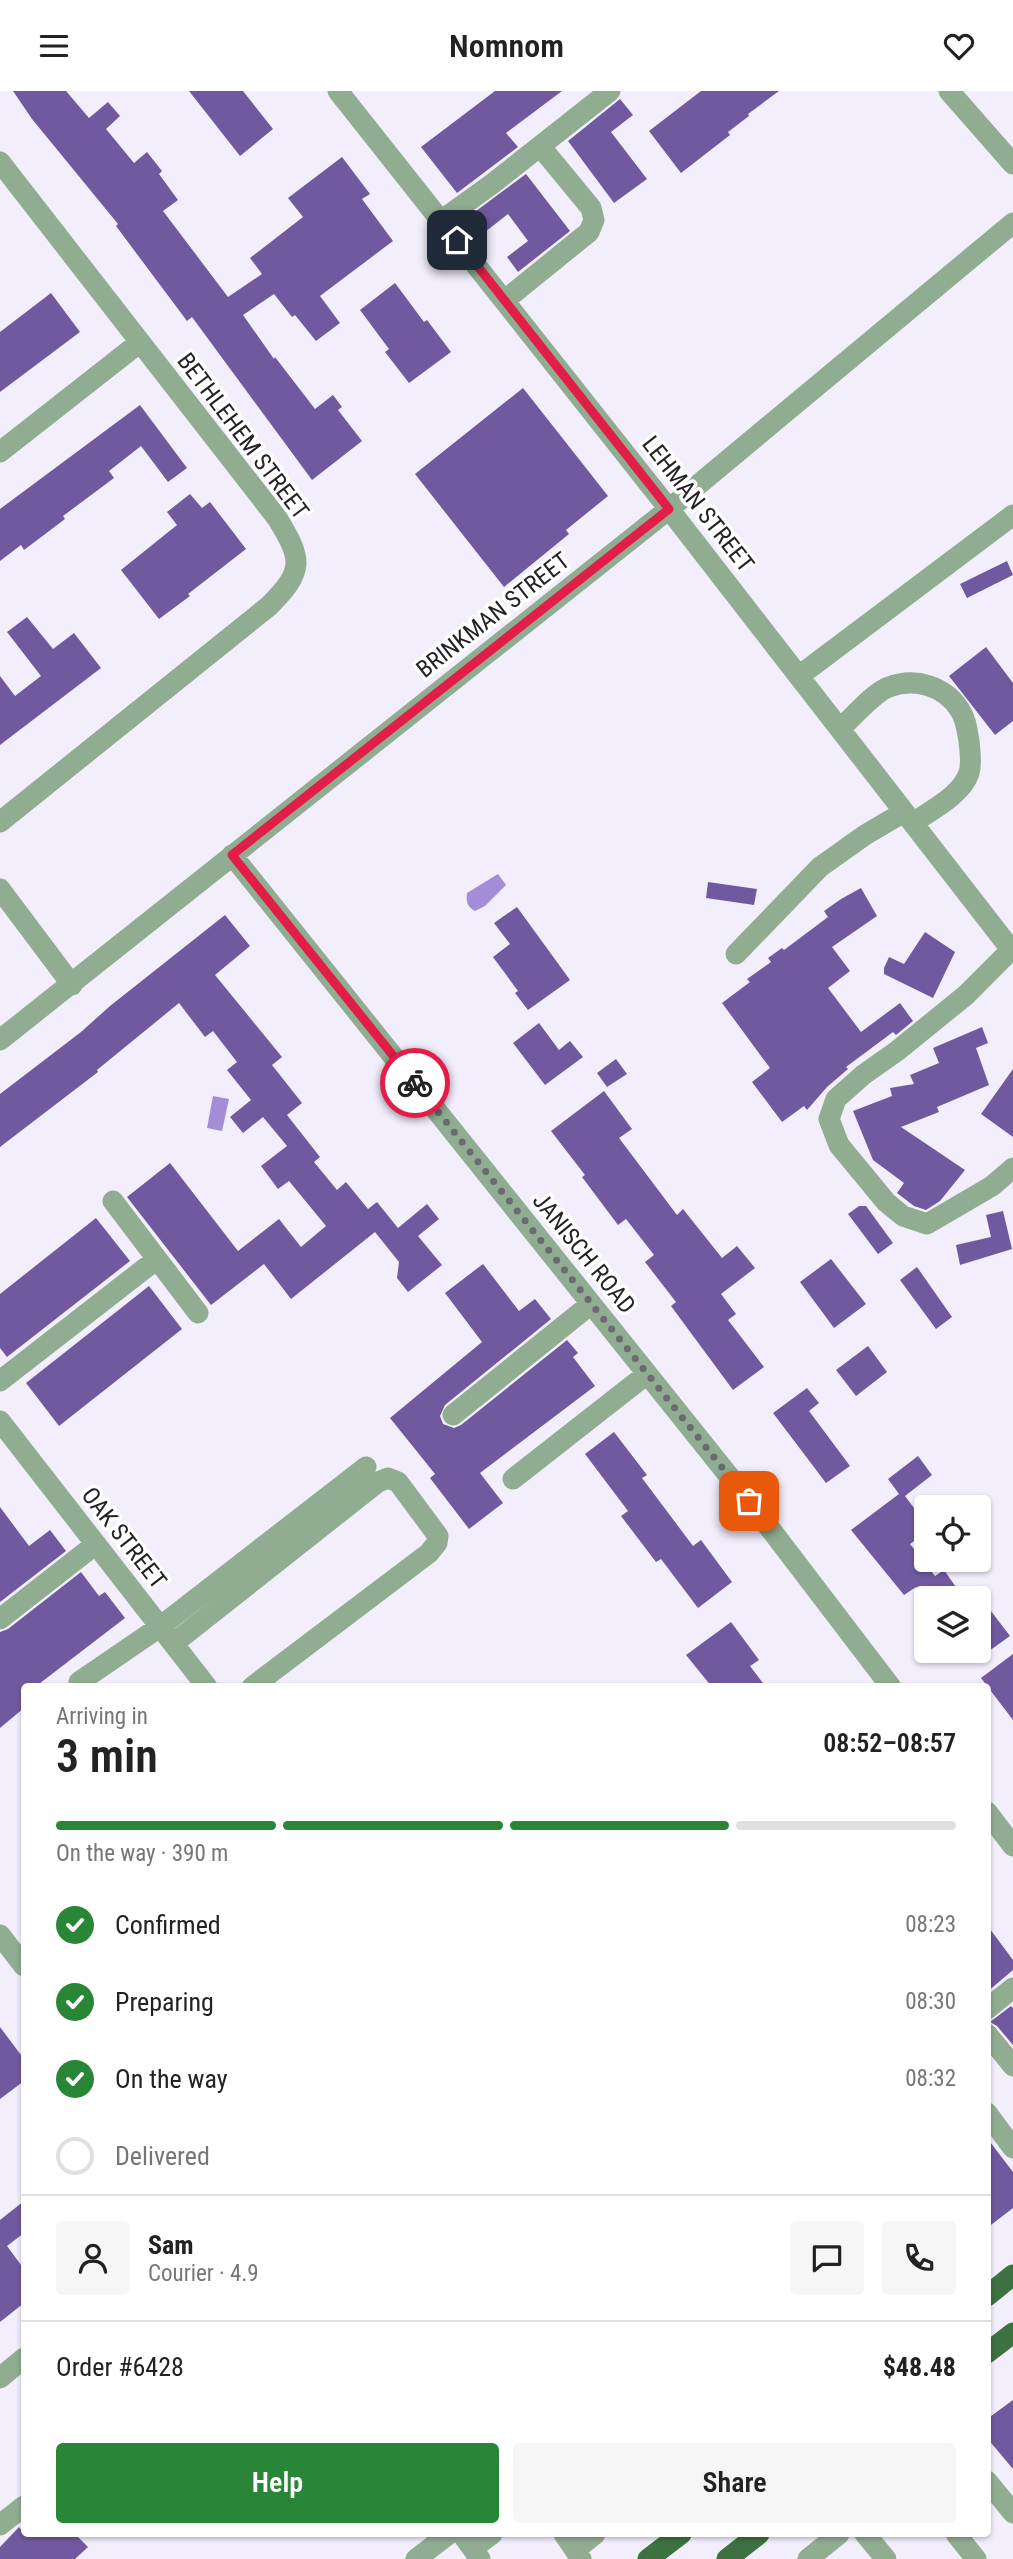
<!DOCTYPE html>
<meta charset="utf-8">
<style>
:root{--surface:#fff;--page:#f6f6f6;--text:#222;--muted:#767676;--line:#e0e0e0;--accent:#298637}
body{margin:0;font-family:"Roboto Condensed",sans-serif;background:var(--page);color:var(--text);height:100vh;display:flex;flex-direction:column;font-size:26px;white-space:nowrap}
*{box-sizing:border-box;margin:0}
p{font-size:23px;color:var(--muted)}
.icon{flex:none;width:38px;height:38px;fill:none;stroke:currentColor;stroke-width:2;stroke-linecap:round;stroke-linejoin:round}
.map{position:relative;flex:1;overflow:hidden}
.sheet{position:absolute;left:21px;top:1592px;width:970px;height:854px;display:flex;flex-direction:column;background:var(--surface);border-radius:7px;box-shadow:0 2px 5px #0004}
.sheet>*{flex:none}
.fabs{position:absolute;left:914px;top:1404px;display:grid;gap:14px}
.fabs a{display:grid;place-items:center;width:77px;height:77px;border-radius:7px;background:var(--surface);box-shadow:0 2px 5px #0004;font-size:35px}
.pin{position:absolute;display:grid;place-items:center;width:60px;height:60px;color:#fff;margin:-30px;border-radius:14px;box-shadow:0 4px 10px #0006}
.courier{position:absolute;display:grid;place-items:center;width:70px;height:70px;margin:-35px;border:5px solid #e11d48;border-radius:50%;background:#fff;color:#222;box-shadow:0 2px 9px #0007}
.summary em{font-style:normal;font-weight:600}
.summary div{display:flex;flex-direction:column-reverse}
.summary{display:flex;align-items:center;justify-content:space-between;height:119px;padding:0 35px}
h1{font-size:46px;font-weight:600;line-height:52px}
.bar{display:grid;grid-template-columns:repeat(4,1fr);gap:10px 7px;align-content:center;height:84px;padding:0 35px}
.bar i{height:9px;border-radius:5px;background:var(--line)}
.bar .on{background:var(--accent)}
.bar p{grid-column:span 4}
.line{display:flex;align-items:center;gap:18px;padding:0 35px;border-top:2px solid var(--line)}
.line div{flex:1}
.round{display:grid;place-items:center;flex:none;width:74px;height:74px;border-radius:7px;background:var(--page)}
ol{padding:0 35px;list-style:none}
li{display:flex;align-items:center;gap:21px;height:77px}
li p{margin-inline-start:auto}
li .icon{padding:7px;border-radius:50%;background:var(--accent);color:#fff;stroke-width:4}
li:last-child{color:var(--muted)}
li i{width:38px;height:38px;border:4px solid var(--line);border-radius:50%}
.action{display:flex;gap:14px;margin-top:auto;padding:14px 35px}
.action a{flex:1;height:80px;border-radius:7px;background:var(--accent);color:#fff;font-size:28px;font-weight:600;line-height:80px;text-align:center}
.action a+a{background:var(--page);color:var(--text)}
header{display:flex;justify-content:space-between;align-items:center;height:91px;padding:0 35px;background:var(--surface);font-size:32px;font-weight:600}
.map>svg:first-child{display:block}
.water{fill:#a48cd7}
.building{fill:#7159a0}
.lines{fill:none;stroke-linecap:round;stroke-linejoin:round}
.minor{stroke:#90ac91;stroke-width:21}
.major{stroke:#3d7141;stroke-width:21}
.done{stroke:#6c6973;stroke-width:7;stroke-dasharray:0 12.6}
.route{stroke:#e11d48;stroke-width:9}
.labels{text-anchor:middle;stroke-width:7;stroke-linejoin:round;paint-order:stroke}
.street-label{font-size:24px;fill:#242229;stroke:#fff}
</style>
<header><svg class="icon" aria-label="menu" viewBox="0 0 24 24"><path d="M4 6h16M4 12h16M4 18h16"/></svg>Nomnom<svg class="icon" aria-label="heart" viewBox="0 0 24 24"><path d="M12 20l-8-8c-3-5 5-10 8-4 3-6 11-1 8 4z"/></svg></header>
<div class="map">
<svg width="1013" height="2468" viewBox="0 0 1013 2468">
<rect width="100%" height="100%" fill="#f2eefc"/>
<!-- water -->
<path class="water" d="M 498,783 L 506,794 L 485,815 L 475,820 C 467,816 466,810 467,802 Z
M 213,1005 L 229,1008 L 222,1040 L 207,1037 Z"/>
<!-- building -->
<path class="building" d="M 13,0 L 66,0 L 89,27 L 108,11 L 120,25 L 106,38 L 134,72 L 147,61 L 162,80 L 159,83 L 178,109 L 163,120 L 228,206 L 262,183 L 250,167 L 303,126 L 288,107 L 342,66 L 370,103 L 362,108 L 393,150 L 320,205 L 340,232 L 316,250 L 295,224 L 292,226 L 274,203 L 243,224 L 274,268 L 275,266 L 315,318 L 333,304 L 342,316 L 338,319 L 362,350 L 312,389 L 192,226 L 187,230 L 116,135 L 118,133 L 32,28 Z
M 189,0 L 243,0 L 273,38 L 240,65 Z
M 495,0 L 562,0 L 506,42 L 518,56 L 457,102 L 421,56 Z
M 701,0 L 779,0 L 748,23 L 749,25 L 728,41 L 730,44 L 681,82 L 649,40 Z
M 620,8 L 633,24 L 611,41 L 647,88 L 614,112 L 568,50 Z
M 526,83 L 570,140 L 518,181 L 507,166 L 528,150 L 508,123 L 485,141 L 472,123 Z
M 395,192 L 424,231 L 427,229 L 451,261 L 409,292 L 385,261 L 389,258 L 360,219 Z
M 51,202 L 80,241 L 0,301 L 0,241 Z
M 523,297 L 608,405 L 566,439 L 569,443 L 504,496 L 415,383 Z
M 140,314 L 187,377 L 168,391 L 141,355 L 109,380 L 114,387 L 63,425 L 65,428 L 24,459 L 21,454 L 0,470 L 0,418 Z
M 190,403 L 202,417 L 210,411 L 246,458 L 188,503 L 190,505 L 159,528 L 121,479 L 177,434 L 167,421 Z
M 1007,470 L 1013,484 L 967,507 L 960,493 Z
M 27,526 L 53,558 L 74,542 L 101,577 L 0,654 L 0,585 L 15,605 L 41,585 L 7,541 Z
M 986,556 L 1013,592 L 1013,630 L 995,644 L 949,585 Z
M 708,791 L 757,798 L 754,814 L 706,807 Z
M 861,797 L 877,825 L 832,856 L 850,880 L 828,897 L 861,941 L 900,912 L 913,930 L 896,944 L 893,941 L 846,976 L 848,978 L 827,996 L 807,1019 L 804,1015 L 782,1031 L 752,991 L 770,977 L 722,912 L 750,891 L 747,888 L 771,871 L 768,867 L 782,857 L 784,859 L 828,826 L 824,820 L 841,808 Z
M 517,816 L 570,889 L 528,919 L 515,902 L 518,900 L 493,866 L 510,853 L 494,832 Z
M 225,824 L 250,855 L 215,884 L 282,966 L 272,974 L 302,1012 L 287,1024 L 320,1066 L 314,1071 L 337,1099 L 346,1091 L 368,1118 L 377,1111 L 398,1137 L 427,1113 L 439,1128 L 418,1145 L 442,1174 L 408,1201 L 397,1187 L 399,1171 L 375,1141 L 291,1208 L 264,1173 L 211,1214 L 127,1106 L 170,1072 L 238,1160 L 279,1128 L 301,1156 L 326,1135 L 289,1090 L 278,1098 L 261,1075 L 287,1055 L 263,1026 L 243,1042 L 230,1026 L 251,1009 L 227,979 L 237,971 L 213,940 L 205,946 L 179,912 L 97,979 L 98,981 L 0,1056 L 0,1003 L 81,941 L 110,915 Z
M 925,841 L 955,861 L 933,907 L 884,883 L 884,877 L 889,866 L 904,873 Z
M 539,932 L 559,959 L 570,950 L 583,966 L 545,994 L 513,952 Z
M 982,936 L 988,952 L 976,957 L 989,994 L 937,1016 L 939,1021 L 901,1036 L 965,1079 L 940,1110 L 926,1119 L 914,1115 L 897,1102 L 904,1092 L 873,1069 L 853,1020 L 892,1005 L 890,997 L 914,993 L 910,984 L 939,972 L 933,957 Z
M 616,968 L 627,983 L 607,996 L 597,982 Z
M 1013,978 L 1013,1046 L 981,1023 Z
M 604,1000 L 632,1038 L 619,1047 L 677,1124 L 683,1118 L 722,1167 L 737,1155 L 755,1177 L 721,1203 L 736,1223 L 728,1229 L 764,1276 L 733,1299 L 671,1215 L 676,1211 L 645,1171 L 654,1164 L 626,1128 L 618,1134 L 582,1086 L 585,1084 L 551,1040 Z
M 859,1115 L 866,1115 L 893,1152 L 878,1163 L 848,1123 Z
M 1003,1120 L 1012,1158 L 960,1174 L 956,1154 L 991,1146 L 986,1124 Z
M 96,1127 L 130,1170 L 7,1266 L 0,1257 L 0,1203 Z
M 831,1168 L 866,1213 L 834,1237 L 800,1191 Z
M 483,1173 L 519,1220 L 535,1208 L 551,1228 L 445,1314 L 440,1325 L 443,1333 L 454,1337 L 461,1334 L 567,1249 L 578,1262 L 573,1266 L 595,1295 L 480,1382 L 503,1412 L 469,1438 L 430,1387 L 435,1383 L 390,1327 L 482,1251 L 445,1202 Z
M 917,1176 L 952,1226 L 936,1238 L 900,1189 Z
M 149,1195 L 182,1238 L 59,1335 L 26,1292 Z
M 868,1255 L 887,1281 L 856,1305 L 836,1279 Z
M 807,1297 L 819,1312 L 809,1320 L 850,1375 L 826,1392 L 773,1322 Z
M 614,1341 L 647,1384 L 642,1387 L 693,1455 L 701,1449 L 732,1491 L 698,1517 L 661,1468 L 656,1471 L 621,1425 L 628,1420 L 585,1363 Z
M 918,1365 L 932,1384 L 905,1405 L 926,1433 L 926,1441 L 910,1453 L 935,1485 L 944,1479 L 956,1496 L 941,1507 L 924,1507 L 916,1496 L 904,1504 L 851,1439 L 899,1403 L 888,1388 Z
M 0,1416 L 29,1455 L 50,1439 L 66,1460 L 0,1511 Z
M 81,1481 L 99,1505 L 105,1501 L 125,1527 L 35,1596 L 24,1596 L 24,1617 L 0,1637 L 0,1541 L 8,1538 Z
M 978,1503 L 1010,1545 L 989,1560 L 978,1545 Z
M 731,1531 L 759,1569 L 750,1575 L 766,1596 L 712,1596 L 686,1564 Z
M 1013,1563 L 1013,1629 L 981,1587 Z
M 987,1834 L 1013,1869 L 1013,1879 L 987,1901 Z
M 1011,1915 L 1013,1917 L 1013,1954 L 997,1935 L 990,1931 Z
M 0,1936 L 24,1968 L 24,1990 L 0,2008 Z
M 987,2047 L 1013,2081 L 1013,2117 L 987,2137 Z
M 24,2110 L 24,2142 L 7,2155 L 24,2178 L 24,2212 L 0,2231 L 0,2129 Z
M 1013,2309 L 1013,2378 L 987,2347 L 987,2328 Z
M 19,2436 L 24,2443 L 75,2443 L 88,2456 L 75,2468 L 0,2468 L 0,2456 Z"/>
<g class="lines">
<!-- minor -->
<path class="minor" d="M 338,0 L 669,418 L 1013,861
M 949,0 L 1013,73
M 0,71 L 277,427 C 303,469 304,480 269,515 L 0,731
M 442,129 L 492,93 L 610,0
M 505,209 L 589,141 L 594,129 L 591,117 L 540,55
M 0,361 L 139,252
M 799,585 L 1013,424
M 840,638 C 852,627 874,601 889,596 C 915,586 945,595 960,619 C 966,628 967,639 969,650 C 970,661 972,672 969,682 C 961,705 931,719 913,732
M 232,764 L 749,1410 L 891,1596
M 0,798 L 72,894
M 1011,859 L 966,904 L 897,960 L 863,984 L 836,1008 L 829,1028 L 839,1054 L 886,1111 L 903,1125 L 927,1133 L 992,1095 L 1013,1077
M 736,863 L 820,776 L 865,744 L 904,721
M 0,949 L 669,418 L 1013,132
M 113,1110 L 198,1222
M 0,1290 L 157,1168
M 453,1324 L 591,1213
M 0,1330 L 207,1596
M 513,1388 L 647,1283
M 0,1528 L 96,1453
M 174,1552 L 378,1391 L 388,1387 L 398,1391 L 438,1445 L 437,1452 L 429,1462 L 252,1596
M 79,1591 L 161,1535 L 366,1376
M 987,1721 L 1013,1755
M 0,1844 L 24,1875
M 987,1918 L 1013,1897
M 987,1943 L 1013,1975
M 987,2022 L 1013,2057
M 0,2287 L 24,2267
M 987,2390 L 1013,2422
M 0,2434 L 24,2415
M 462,2443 L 480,2468
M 564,2443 L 581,2468
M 865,2443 L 886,2468
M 956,2443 L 976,2468
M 473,2457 L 492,2443
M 575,2459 L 595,2443
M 416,2468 L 449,2443
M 808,2468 L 839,2443"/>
<!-- major -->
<path class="major" d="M 987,2205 L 1013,2184
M 987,2262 L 1013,2242
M 648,2468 L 681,2443
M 727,2468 L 759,2443"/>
</g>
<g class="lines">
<!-- done -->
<path class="done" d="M 415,992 L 749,1410"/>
<!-- route -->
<path class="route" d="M 415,992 L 232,764 L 669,418 L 457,149"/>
</g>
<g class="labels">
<!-- street labels -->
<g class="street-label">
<text transform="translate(243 345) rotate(53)" y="8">BETHLEHEM STREET</text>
<text transform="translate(698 413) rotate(52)" y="8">LEHMAN STREET</text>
<text transform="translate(493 524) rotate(-38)" y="8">BRINKMAN STREET</text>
<text transform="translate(584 1162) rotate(51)" y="8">JANISCH ROAD</text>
<text transform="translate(124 1447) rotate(52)" y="8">OAK STREET</text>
</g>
</g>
</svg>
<div class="fabs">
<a><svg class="icon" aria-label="locate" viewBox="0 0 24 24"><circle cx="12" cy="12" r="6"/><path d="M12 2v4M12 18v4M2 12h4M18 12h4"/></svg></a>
<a><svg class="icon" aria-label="layers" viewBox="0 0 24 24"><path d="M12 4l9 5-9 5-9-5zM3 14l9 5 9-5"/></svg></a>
</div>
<div class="pin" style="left:749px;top:1410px;background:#ea580c"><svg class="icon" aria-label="bag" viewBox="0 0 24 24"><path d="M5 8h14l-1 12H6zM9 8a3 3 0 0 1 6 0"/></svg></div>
<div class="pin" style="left:457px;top:149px;background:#1f2937"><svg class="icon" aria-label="home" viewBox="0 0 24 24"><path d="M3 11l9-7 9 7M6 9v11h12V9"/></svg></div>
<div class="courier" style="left:415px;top:992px"><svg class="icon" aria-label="bike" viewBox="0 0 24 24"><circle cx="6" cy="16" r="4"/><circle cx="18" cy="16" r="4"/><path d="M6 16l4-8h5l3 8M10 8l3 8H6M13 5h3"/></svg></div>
<section class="sheet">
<div class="summary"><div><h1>3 min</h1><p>Arriving in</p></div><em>08:52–08:57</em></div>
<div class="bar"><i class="on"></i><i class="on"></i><i class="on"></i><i></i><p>On the way · 390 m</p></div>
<ol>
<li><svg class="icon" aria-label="check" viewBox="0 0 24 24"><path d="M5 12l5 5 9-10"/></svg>Confirmed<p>08:23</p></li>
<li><svg class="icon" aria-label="check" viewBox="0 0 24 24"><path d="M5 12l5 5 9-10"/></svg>Preparing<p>08:30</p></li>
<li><svg class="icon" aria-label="check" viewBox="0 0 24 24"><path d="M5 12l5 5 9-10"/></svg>On the way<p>08:32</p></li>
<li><i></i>Delivered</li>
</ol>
<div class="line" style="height:126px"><a class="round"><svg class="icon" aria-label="person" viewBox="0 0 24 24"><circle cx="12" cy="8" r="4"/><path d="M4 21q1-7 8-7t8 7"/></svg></a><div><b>Sam</b><p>Courier · 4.9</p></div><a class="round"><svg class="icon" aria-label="chat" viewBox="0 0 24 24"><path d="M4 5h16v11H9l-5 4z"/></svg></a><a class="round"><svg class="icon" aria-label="phone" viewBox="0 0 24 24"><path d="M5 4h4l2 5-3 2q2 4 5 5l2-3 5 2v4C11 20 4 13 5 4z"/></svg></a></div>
<div class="line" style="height:91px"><div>Order #6428</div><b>$48.48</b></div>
<div class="action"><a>Help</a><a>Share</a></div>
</section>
</div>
